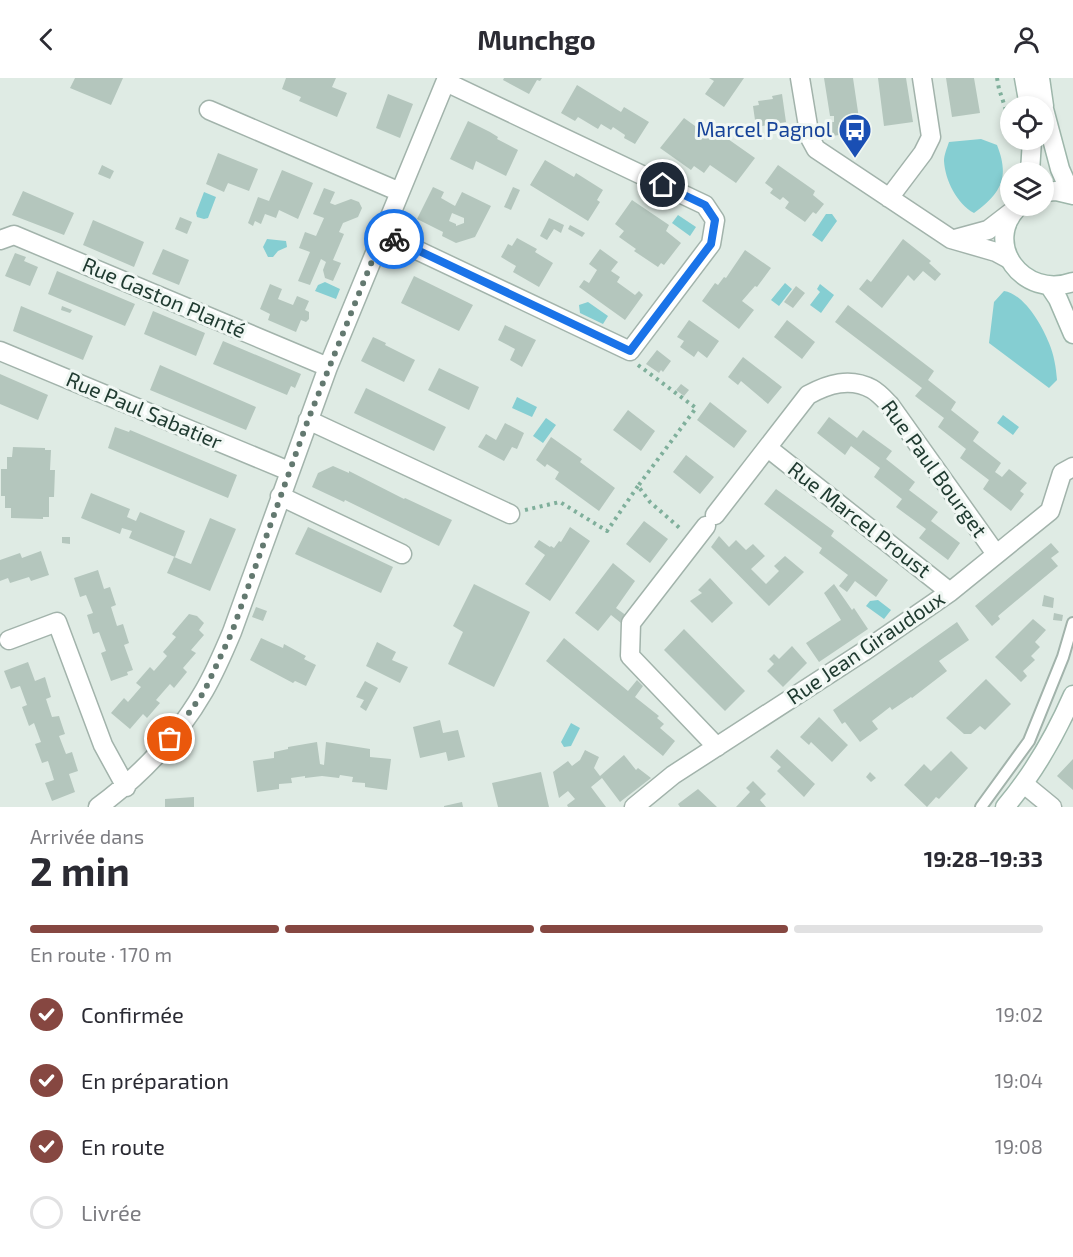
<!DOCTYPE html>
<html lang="fr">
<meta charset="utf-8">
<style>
:root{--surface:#fff;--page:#f7f7f7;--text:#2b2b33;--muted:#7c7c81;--line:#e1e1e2;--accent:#864741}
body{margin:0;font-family:"Exo 2",sans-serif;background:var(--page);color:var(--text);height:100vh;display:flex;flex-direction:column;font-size:22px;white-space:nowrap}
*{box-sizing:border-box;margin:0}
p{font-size:20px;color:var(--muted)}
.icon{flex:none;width:33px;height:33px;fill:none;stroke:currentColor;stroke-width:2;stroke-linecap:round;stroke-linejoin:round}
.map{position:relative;height:729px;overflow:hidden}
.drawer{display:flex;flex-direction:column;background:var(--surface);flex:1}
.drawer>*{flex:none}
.buttons{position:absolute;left:1000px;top:18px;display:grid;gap:12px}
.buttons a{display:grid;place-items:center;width:54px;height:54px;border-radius:50%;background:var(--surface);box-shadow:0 3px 9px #0003;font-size:30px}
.pin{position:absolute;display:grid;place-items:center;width:51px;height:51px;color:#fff;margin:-26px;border:3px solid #fff;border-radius:50%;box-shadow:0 2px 6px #0007}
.courier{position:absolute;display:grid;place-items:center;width:60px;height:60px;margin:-30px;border:4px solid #1a73e8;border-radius:50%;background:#fff;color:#222;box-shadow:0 2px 8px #0007}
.headline em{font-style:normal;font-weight:700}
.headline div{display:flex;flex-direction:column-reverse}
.headline{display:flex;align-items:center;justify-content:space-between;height:102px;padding:0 30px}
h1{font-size:39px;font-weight:700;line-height:45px}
.bar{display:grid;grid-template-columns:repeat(4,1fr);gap:9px 6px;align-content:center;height:72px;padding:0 30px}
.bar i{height:8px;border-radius:4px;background:var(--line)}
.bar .active{background:var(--accent)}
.bar p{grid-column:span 4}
ol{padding:0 30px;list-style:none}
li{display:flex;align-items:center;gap:18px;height:66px}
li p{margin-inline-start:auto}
li .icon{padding:6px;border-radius:50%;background:var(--accent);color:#fff;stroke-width:4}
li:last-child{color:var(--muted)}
li i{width:33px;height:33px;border:3px solid var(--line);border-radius:50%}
header{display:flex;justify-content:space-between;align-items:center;height:78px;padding:0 30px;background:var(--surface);font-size:27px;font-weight:700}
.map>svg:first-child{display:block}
.water{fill:#85ced2}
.building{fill:#b4c6bd;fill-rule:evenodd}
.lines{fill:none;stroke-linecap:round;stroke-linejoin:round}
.service-casing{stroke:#a2b3ab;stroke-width:14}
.minor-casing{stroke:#a2b3ab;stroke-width:21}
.secondary-casing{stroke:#9eb7ab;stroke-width:21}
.path{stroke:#7faf9b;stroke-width:4;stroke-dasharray:3 4.5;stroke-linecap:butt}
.service{stroke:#fff;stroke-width:10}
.minor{stroke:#fff;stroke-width:18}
.secondary{stroke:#fff;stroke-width:18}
.done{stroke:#637970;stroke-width:6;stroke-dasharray:0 10.8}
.route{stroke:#1a73e8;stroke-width:8}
.labels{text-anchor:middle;stroke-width:6;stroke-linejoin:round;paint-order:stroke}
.transit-label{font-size:21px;fill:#164399;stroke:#f0f7f3;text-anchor:end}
.street-label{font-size:21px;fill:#203b31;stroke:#f0f7f3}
</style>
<header><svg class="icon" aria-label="back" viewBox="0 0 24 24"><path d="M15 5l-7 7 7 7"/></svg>Munchgo<svg class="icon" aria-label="person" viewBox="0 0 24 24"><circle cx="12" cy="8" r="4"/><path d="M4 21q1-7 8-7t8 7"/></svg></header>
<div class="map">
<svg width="1073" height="729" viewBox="0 0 1073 729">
<rect width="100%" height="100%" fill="#dfebe4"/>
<!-- water -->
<path class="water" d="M 981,61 L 997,67 C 1010,100 1001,115 974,135 C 957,126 945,102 944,83 C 944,77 947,70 949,64 Z
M 204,114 L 216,119 L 208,140 L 204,141 L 197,139 L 196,135 Z
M 826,136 L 832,136 L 837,143 L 822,164 L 812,157 Z
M 678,137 L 696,149 L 690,158 L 672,145 Z
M 267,161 L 286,163 L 287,169 L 278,173 L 273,179 L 268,179 L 263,169 Z
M 325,204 L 340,211 L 336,221 L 315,213 L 318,207 Z
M 785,205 L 792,211 L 779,228 L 771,222 Z
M 820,206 L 834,217 L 821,235 L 810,227 L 820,214 L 817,211 Z
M 1004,213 C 1024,216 1042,247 1049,265 C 1054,277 1056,289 1057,302 L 1049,310 L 989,265 L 994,224 Z
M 588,224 L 608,238 L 603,246 L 580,235 L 579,227 Z
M 517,319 L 537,329 L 532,339 L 512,330 Z
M 1003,337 L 1019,349 L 1013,357 L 997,345 Z
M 546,340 L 556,347 L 543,365 L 533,358 Z
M 878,522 L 891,532 L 884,541 L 866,528 L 870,523 Z
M 571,645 L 580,650 L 571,668 L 564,669 L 561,664 Z"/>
<!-- building -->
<path class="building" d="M 75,0 L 123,0 L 111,27 L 70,10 Z
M 286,0 L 336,0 L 332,9 L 347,15 L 337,39 L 299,23 L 301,19 L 282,11 Z
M 504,0 L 542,0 L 540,3 L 537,2 L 529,16 L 503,2 Z
M 709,0 L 744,0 L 724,29 L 705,16 L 714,3 Z
M 824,0 L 853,0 L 861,54 L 832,58 L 831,44 L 834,44 L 834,38 L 830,38 Z
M 878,0 L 906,0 L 913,44 L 884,48 Z
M 946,0 L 974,0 L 980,35 L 952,39 Z
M 577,7 L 621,34 L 624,29 L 649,44 L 635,66 L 624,60 L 625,57 L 613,49 L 611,52 L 601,46 L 598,51 L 578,39 L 575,43 L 561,35 Z
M 388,16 L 413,26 L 400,60 L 376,50 Z
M 782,16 L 786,44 L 756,49 L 753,28 L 759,27 L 758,23 L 773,21 L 772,18 Z
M 684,40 L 713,61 L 718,54 L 755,80 L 736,105 L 710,87 L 704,95 L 694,88 L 691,92 L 660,70 Z
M 468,43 L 490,54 L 498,59 L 497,61 L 518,72 L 506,98 L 476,83 L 473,92 L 450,81 Z
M 218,75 L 258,91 L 249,113 L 228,105 L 224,114 L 206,106 Z
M 545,82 L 574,99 L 576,95 L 603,112 L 597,122 L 600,124 L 588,143 L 530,107 Z
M 102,87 L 114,93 L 110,101 L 98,96 Z
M 778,87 L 815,113 L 813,117 L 824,126 L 816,136 L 813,134 L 805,144 L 785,130 L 789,124 L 783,119 L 780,122 L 770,115 L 773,111 L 765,105 Z
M 282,92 L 313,105 L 298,141 L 279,132 L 276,140 L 265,136 L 261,146 L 255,143 L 253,148 L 248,145 L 258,119 L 269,123 Z
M 433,109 L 444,114 L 441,120 L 455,128 L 462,114 L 491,128 L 475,159 L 456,165 L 442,158 L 443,154 L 417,141 ZM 452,135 L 464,140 L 464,145 L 456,148 L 456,146 L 449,143 Z
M 513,109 L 520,112 L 511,132 L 504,129 Z
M 324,110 L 335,114 L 330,125 L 335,127 L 351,121 L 359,124 L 362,130 L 358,139 L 343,145 L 339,154 L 344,156 L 333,182 L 341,185 L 333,203 L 325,200 L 323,192 L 326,184 L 321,181 L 310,207 L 298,203 L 310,174 L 299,170 L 305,154 L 316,158 L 324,140 L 313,136 Z
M 23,113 L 74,135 L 64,157 L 12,137 Z
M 632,122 L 669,147 L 666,153 L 681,165 L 664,187 L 661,185 L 658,189 L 634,173 L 636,171 L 619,159 L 624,153 L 615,146 Z
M 180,139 L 192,144 L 187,156 L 175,151 Z
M 549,140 L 564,147 L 561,155 L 554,151 L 547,162 L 540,158 Z
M 93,142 L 144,164 L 134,189 L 83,167 Z
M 570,147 L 585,155 L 582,159 L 568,151 Z
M 517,160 L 537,171 L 535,174 L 553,185 L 539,209 L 513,194 L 516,188 L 501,179 L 508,166 L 512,168 Z
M 903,161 L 931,183 L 929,185 L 941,196 L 935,203 L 923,193 L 914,203 L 908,197 L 882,230 L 859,211 L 867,201 L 871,204 Z
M 163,171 L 189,182 L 179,207 L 152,196 Z
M 600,171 L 618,184 L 611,193 L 620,199 L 617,204 L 635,217 L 639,213 L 643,217 L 625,242 L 579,209 L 584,202 L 589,205 L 597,192 L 589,186 Z
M 745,172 L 771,190 L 757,209 L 755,208 L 742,223 L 754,232 L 739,251 L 702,223 L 715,205 L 718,207 L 724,199 L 726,200 Z
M 15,175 L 26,179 L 24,183 L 38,189 L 30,208 L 5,198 Z
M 57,193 L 135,226 L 125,248 L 48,216 Z
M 414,198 L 473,227 L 459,253 L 401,225 Z
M 270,206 L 282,211 L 278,221 L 293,227 L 297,218 L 309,223 L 305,232 L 309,234 L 309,241 L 306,244 L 301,242 L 296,254 L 268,242 L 270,236 L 260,231 Z
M 796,208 L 805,215 L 793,230 L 784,224 Z
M 848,227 L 934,293 L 928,302 L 956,324 L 951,332 L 979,354 L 973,363 L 1001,385 L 995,394 L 1002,399 L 1009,391 L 1027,405 L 1020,413 L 1024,416 L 1011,433 L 983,411 L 989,402 L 960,380 L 966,371 L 938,349 L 944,340 L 915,318 L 922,310 L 835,244 Z
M 21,228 L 93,258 L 83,282 L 13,253 Z
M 62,228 L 72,232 L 70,235 L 61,232 Z
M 153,233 L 205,255 L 196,278 L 144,256 Z
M 689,242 L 719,263 L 707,280 L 698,273 L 694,279 L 680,269 L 684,263 L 677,259 Z
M 787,242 L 815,264 L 802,281 L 774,259 Z
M 505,247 L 536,262 L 522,289 L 510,282 L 515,271 L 498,262 Z
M 373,259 L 386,265 L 385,267 L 415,282 L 404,304 L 361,283 Z
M 223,263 L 301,296 L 295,310 L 291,308 L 287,317 L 213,286 Z
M 657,272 L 671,283 L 663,294 L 661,292 L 659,295 L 646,286 Z
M 743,279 L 782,309 L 768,326 L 741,303 L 738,307 L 728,299 Z
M 160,287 L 256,329 L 246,352 L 150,312 Z
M 439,290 L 479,309 L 469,332 L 428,312 Z
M 0,296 L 48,317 L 38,342 L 0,326 Z
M 681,306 L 689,312 L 684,318 L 676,312 Z
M 366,310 L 446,349 L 434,373 L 354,335 Z
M 710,324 L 747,353 L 734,370 L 697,342 Z
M 628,332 L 655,353 L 641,373 L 613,352 Z
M 829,339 L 857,360 L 863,352 L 892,373 L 886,381 L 915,404 L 909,412 L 938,434 L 931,443 L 960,465 L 948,482 L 919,460 L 926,451 L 896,429 L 902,421 L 874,399 L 880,390 L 851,368 L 845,377 L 817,355 Z
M 505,345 L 524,355 L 517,371 L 512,369 L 504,383 L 478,369 L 486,356 L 496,362 Z
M 115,349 L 129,354 L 130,352 L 237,397 L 228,420 L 108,370 Z
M 551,359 L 582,381 L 580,384 L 615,410 L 599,433 L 555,401 L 559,394 L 547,386 L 545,389 L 536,382 Z
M 13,369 L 45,370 L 45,372 L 51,372 L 50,392 L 55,392 L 54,419 L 49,419 L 49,439 L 43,439 L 43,441 L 11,440 L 11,430 L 5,430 L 5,418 L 1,418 L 1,391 L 7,391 L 7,379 L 12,379 Z
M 686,377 L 714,399 L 700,416 L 673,394 Z
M 333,388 L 349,395 L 349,393 L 404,421 L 405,420 L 452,442 L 439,468 L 345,422 L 344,424 L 312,409 L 318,395 Z
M 776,411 L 834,453 L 831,458 L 888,502 L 876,519 L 855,503 L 847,514 L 839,508 L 848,497 L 819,475 L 822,470 L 764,426 Z
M 91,415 L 130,431 L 127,439 L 136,443 L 140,434 L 185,453 L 175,479 L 129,460 L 132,453 L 122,450 L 120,456 L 81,440 Z
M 210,440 L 236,451 L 210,513 L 167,495 L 174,479 L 191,486 Z
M 644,443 L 668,461 L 650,485 L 626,466 Z
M 308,449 L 393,489 L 381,515 L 295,476 Z
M 570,449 L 590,463 L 550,523 L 525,506 L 545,477 L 534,469 L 539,462 L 550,469 L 551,468 L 554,470 L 559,463 L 561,464 Z
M 719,458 L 729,469 L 736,462 L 746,472 L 753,466 L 765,478 L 751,491 L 766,506 L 779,493 L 774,488 L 785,478 L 804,494 L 769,528 L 711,469 Z
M 62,459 L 70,459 L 70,466 L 62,465 Z
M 1051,465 L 1059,474 L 1051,480 L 1058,488 L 998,538 L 1000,541 L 992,548 L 975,528 Z
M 41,473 L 49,497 L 31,503 L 29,499 L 10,505 L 8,500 L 0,503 L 0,482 L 20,475 L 22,480 Z
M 613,485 L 635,503 L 616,530 L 627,538 L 621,545 L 611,537 L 598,553 L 575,535 Z
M 98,492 L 104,511 L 110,509 L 116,527 L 111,529 L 117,548 L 123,546 L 129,565 L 124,567 L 133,592 L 127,594 L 128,597 L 111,603 L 101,575 L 106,573 L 99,554 L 93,556 L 87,537 L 93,535 L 86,517 L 80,519 L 74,500 Z
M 710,500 L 733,525 L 712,545 L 690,523 L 702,515 L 698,512 Z
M 474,506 L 530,534 L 494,609 L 448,586 L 463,554 L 453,548 Z
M 834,506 L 852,532 L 854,530 L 868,551 L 819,584 L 806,565 L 841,542 L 824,515 Z
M 1044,517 L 1054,520 L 1053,530 L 1042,528 Z
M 256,529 L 267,533 L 263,543 L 252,539 Z
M 1054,535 L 1063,537 L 1062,543 L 1053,542 Z
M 189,536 L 197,538 L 204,545 L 199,552 L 204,557 L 191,572 L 196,575 L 183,590 L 187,594 L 174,610 L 170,606 L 156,622 L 160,625 L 147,640 L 143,636 L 130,651 L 111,635 L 124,620 L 128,624 L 141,609 L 136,605 L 150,589 L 154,593 L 167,578 L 163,574 L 176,559 L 172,556 Z
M 1033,541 L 1046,552 L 1035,564 L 1040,569 L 1031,578 L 1035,582 L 1023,593 L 1027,598 L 1021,604 L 995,579 Z
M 957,544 L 969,562 L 939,583 L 947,593 L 912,620 L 911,619 L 892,632 L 890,629 L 872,643 L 878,651 L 860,664 L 845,644 L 842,646 L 833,632 Z
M 684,551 L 745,613 L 725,633 L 664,572 Z
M 261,560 L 283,570 L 284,566 L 306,578 L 304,581 L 316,587 L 306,608 L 295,603 L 293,605 L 250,582 Z
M 564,560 L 628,613 L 637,602 L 643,608 L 635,619 L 659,638 L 657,640 L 664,646 L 660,650 L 675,663 L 663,678 L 546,583 Z
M 377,564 L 396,574 L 392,582 L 408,589 L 400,605 L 366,588 Z
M 792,568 L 807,585 L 783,609 L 767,593 L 774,586 L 769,581 L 774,576 L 779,581 Z
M 28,584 L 35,603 L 45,599 L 51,619 L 46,621 L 52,639 L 59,638 L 65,656 L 59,658 L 66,676 L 72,674 L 78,693 L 69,696 L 75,714 L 52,723 L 45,705 L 54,702 L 48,683 L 42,685 L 35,666 L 41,664 L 34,645 L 29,648 L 22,629 L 27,627 L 20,608 L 11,611 L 4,593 Z
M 986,601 L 1011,626 L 985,652 L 980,648 L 971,656 L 964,656 L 946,640 Z
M 365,603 L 378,610 L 366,633 L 360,629 L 364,622 L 356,619 Z
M 819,639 L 848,667 L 832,684 L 811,664 L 809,667 L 800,659 Z
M 440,642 L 443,655 L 458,652 L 465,679 L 448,683 L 446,674 L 420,680 L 413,649 Z
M 317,664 L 320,686 L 324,687 L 326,664 L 370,671 L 370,679 L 391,681 L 387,712 L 365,709 L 365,705 L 352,704 L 353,699 L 340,697 L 339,700 L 322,698 L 305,700 L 305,698 L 291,700 L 292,705 L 279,706 L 279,711 L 257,714 L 253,683 L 274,680 L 274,674 L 288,671 L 288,669 Z
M 777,671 L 815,706 L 804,719 L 777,693 L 781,689 L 770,679 Z
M 585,672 L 599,679 L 594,690 L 600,698 L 624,677 L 636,692 L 638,690 L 651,700 L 620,724 L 602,700 L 591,709 L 606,729 L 568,729 L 567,727 L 575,721 L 568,713 L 559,720 L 553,694 L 568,683 L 572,688 L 580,682 Z
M 951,673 L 968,690 L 939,721 L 936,719 L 927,729 L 904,707 L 924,686 L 931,693 Z
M 1073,681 L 1073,712 L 1057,698 Z
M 541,694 L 549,729 L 498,729 L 492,705 Z
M 870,694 L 876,700 L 871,704 L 866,699 Z
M 753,703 L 766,716 L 760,722 L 766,729 L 736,729 L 750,714 L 746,710 Z
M 698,711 L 717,729 L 680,729 L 678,726 Z
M 194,719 L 194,729 L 165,729 L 165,721 Z
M 462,724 L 463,729 L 444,729 L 444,728 Z"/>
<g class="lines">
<!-- service casing -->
<g class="service-casing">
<path id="service" d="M 981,729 L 1029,663 L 1063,579 L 1073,545"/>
</g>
<!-- minor casing -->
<g class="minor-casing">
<path id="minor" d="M 800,0 L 810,60 L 816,71 L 951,161 L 996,174 L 1009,181
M 209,32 L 400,114
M 889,120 L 923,75 L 931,59 L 922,0
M 383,156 L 630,273 L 711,166 L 715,142 L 705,127 L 446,4
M 955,161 L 988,152 L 1014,132
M 0,162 L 14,157 L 328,289
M 0,273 L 289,393
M 308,342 L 510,436
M 768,370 L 950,514
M 280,418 L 402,476
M 715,437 L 808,317 C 828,306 850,299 872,311 C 879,315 885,322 890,327 L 996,476
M 706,448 L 631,545 L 630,578 L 717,669
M 9,562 L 57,544 L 103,667 L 126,709
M 1024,706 L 1052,729
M 98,729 C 140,698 178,658 204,613 C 215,594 224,573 232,554 L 328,289 L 447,0
M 634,729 L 673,697 L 863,574 L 950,514 L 1050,433 L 1062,395 L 1073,389"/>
</g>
<!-- secondary casing -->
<g class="secondary-casing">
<path id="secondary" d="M 1024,0 L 1029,28
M 1040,0 L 1044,28
M 1044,31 L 1060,91 L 1071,116
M 1030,94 L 1032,62
M 1044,114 L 1056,113 L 1073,117
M 1019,128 C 981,165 1023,222 1073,204
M 1050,209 L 1058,221 L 1073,256
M 1005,729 C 1034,695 1055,658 1073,617"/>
</g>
<!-- path -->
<path class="path" d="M 997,0 L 999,11 L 1011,47
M 638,287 L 696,330 L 638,408 L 650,424 L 682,452
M 525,432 L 560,424 L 607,453 L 638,408"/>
<!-- service -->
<use href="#service" class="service"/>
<!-- minor -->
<use href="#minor" class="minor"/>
<!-- secondary -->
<use href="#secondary" class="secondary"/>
</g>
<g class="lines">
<!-- done -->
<path class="done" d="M 170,661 L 204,614 L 232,554 L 308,342 L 383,156 L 394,161"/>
<!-- route -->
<path class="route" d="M 394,161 L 630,273 L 711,166 L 715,142 L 705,127 L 663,107"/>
</g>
<!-- icons -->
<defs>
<g id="bus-pin" transform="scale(1.725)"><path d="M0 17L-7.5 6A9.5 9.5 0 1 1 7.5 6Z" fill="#1a4fb4" stroke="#f0f7f3"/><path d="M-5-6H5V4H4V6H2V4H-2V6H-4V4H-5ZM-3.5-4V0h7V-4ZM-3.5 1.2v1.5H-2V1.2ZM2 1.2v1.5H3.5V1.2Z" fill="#fff"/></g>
</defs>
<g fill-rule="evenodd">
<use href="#bus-pin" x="855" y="52"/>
</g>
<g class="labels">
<!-- transit labels -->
<g class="transit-label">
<text x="832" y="59">Marcel Pagnol</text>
</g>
<!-- street labels -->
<g class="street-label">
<text transform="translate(164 220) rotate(23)" y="7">Rue Gaston Planté</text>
<text transform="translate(144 333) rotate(23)" y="7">Rue Paul Sabatier</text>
<text transform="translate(934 391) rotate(54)" y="7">Rue Paul Bourget</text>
<text transform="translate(859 442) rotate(38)" y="7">Rue Marcel Proust</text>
<text transform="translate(866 570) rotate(-34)" y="7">Rue Jean Giraudoux</text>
</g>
</g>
</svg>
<div class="buttons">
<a><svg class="icon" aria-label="locate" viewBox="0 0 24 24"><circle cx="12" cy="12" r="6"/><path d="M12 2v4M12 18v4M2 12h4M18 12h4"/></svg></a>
<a><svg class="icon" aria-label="layers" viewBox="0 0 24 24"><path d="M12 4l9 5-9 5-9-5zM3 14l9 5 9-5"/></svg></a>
</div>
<div class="pin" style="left:170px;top:661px;background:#ea580c"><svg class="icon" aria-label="bag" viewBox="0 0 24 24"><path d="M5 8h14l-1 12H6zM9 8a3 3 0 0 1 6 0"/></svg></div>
<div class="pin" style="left:663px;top:107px;background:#1f2937"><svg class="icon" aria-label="home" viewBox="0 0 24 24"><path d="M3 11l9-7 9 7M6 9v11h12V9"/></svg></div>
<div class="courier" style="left:394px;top:161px"><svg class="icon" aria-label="bike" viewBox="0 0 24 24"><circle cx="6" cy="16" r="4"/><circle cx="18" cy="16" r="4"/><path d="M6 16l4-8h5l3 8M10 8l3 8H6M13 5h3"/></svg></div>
</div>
<section class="drawer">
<div class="headline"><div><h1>2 min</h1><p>Arrivée dans</p></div><em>19:28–19:33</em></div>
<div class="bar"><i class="active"></i><i class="active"></i><i class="active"></i><i></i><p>En route · 170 m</p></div>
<ol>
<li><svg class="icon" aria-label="check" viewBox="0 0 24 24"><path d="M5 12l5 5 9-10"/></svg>Confirmée<p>19:02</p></li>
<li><svg class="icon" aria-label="check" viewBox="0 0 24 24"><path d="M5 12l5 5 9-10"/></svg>En préparation<p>19:04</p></li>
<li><svg class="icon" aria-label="check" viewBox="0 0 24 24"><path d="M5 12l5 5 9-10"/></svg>En route<p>19:08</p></li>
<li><i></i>Livrée</li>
</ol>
</section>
